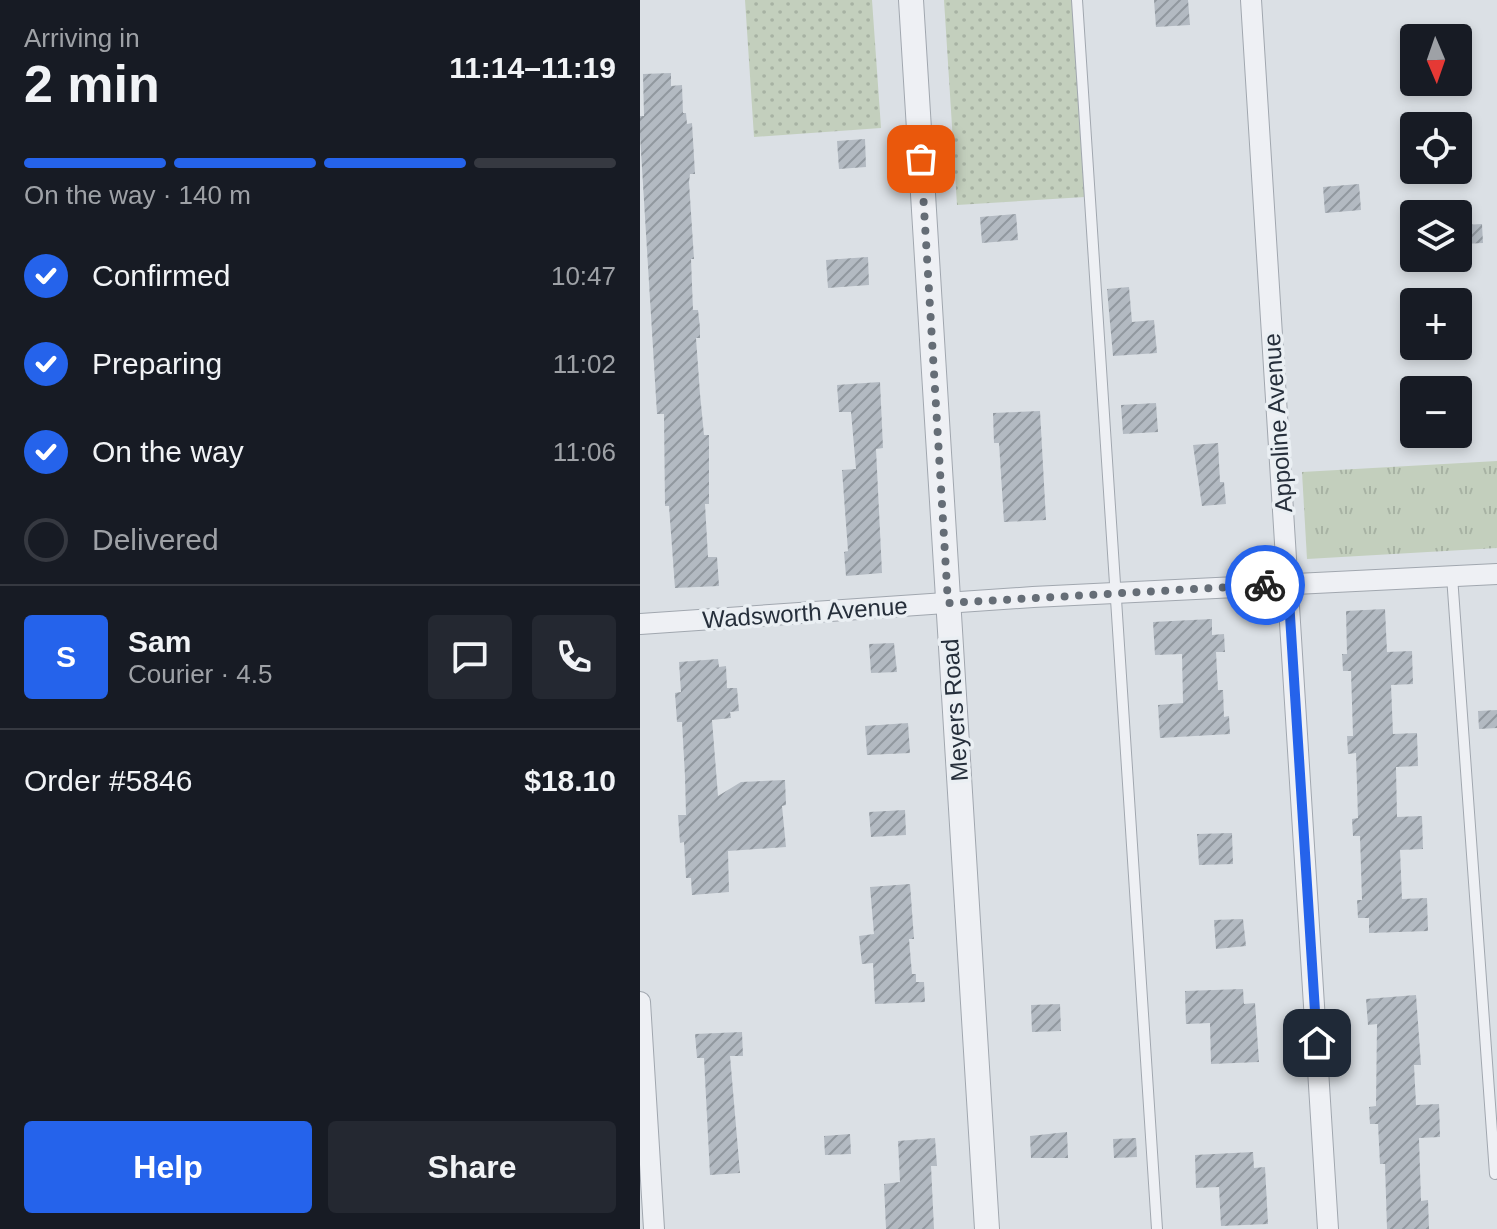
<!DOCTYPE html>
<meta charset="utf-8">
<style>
:root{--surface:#171b24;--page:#242831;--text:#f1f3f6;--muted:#9ea1a6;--line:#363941;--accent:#2563eb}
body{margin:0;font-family:Arial,sans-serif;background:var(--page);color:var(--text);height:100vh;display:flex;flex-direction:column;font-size:30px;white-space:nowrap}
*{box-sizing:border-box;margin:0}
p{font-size:26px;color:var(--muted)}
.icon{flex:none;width:44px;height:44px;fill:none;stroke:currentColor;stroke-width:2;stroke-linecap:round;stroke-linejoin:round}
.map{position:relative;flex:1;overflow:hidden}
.sheet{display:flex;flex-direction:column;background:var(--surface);width:640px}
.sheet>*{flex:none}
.needle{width:52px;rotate:178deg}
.controls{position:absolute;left:760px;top:24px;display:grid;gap:16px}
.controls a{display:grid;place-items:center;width:72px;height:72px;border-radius:8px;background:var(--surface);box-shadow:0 4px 12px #0003;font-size:40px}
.pin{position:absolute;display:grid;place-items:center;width:68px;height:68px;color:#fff;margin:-34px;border-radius:16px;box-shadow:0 4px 12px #0006}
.courier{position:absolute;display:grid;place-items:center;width:80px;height:80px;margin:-40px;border:6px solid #2563eb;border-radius:50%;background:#fff;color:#222;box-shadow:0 2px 10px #0007}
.headline em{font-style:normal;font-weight:800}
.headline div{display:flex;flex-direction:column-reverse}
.headline{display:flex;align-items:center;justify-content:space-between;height:136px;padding:0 24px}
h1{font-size:52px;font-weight:800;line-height:60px}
.bar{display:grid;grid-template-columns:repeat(4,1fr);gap:12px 8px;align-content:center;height:96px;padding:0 24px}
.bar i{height:10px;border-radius:6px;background:var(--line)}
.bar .on{background:var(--accent)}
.bar p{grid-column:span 4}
.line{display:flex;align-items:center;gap:20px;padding:0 24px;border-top:2px solid var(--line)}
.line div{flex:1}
.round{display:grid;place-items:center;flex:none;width:84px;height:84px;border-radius:8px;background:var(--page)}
ol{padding:0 24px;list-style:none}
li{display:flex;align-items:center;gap:24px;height:88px}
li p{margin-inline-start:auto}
li .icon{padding:8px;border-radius:50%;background:var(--accent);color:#fff;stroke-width:4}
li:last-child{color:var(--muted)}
li i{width:44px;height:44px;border:4px solid var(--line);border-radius:50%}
.action{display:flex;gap:16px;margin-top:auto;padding:16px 24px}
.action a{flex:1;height:92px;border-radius:8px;background:var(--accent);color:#fff;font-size:32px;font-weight:800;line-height:92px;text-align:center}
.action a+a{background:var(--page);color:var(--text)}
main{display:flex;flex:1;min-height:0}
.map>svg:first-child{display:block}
.grass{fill:url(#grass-dots)}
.park{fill:url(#park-tufts)}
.building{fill:url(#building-hatch)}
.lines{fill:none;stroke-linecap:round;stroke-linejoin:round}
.service-casing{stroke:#a1a7af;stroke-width:12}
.minor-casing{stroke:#a1a7af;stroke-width:22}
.tertiary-casing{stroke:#a1a7af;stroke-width:26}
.service{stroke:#eef0f4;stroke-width:10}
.minor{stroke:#eef0f4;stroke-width:20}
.tertiary{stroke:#eef0f4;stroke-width:24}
.done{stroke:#656d76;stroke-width:8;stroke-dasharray:0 14.4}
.route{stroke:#2563eb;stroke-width:10}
.labels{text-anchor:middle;stroke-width:7;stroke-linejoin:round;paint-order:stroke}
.street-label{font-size:24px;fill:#262f3b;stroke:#eaeff3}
</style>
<main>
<section class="sheet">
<div class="headline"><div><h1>2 min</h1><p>Arriving in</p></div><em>11:14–11:19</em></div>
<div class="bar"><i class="on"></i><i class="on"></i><i class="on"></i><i></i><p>On the way · 140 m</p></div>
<ol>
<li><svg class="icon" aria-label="check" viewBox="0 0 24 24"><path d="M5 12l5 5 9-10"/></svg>Confirmed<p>10:47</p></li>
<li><svg class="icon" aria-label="check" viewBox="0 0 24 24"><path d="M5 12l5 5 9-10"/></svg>Preparing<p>11:02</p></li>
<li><svg class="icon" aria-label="check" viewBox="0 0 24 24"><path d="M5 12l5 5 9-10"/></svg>On the way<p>11:06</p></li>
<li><i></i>Delivered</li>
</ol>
<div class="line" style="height:144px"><b class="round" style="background:var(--accent);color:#fff">S</b><div><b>Sam</b><p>Courier · 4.5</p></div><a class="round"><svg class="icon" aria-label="chat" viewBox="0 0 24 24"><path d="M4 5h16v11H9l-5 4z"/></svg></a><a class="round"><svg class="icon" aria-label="phone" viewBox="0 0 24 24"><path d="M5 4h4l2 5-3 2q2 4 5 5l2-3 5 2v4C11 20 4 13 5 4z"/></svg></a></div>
<div class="line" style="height:104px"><div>Order #5846</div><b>$18.10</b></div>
<div class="action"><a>Help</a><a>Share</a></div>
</section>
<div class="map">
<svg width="857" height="1229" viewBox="0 0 857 1229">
<defs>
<pattern id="grass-dots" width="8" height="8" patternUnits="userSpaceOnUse" patternTransform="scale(2)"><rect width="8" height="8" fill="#c3cfbd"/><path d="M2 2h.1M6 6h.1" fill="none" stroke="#a7b2a3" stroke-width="1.8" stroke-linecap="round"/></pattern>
<pattern id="park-tufts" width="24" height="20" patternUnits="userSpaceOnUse" patternTransform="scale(2)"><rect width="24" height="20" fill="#c3cfbd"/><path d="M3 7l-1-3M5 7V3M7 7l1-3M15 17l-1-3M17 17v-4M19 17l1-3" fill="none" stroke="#a7b2a3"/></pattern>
<pattern id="building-hatch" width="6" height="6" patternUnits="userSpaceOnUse" patternTransform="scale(2)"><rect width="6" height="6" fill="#b3bac2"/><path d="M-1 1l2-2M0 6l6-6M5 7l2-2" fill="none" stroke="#91989f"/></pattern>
</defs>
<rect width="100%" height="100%" fill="#dbe0e5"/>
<!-- grass -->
<path class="grass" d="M 105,0 L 232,0 L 241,128 L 114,137 Z
M 304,0 L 432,0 L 445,197 L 317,205 Z"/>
<!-- park -->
<path class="park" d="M 857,461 L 857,548 L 667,559 L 662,472 Z"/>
<!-- building -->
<path class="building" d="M 514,0 L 548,0 L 550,25 L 516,27 Z
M 31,73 L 31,86 L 42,85 L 43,113 L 46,113 L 47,124 L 52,123 L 55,174 L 50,174 L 49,182 L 54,259 L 51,259 L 53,310 L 58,310 L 60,328 L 60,338 L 56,338 L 60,394 L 64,435 L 69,435 L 69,504 L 65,504 L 68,557 L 77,557 L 79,586 L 35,588 L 29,506 L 25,506 L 24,414 L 17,414 L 0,135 L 0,116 L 4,116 L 3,74 Z
M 225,139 L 226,167 L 199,169 L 197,141 Z
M 719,184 L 721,210 L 685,213 L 683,187 Z
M 376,214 L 378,240 L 342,243 L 340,217 Z
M 842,224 L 843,243 L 824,244 L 823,225 Z
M 228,257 L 229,285 L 188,288 L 186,260 Z
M 489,287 L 492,322 L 514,320 L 517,353 L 473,356 L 467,289 Z
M 240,382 L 243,448 L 236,449 L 242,573 L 206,576 L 204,552 L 208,551 L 202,470 L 216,469 L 211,412 L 199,412 L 197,385 Z
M 516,403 L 518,432 L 483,434 L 481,405 Z
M 400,411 L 406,520 L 364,522 L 359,443 L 354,443 L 353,413 Z
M 578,443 L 580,482 L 584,482 L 586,504 L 562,506 L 553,445 Z
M 745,609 L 747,652 L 772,651 L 773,684 L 751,685 L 753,734 L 777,733 L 778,766 L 756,767 L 757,817 L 782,816 L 783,849 L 760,850 L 762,899 L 787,898 L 788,931 L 729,933 L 729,918 L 718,918 L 717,900 L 722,900 L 720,836 L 713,836 L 712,819 L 718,818 L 716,753 L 708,754 L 707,736 L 713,736 L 711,671 L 703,671 L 702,654 L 707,654 L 706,611 Z
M 572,619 L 572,635 L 584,634 L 585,652 L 576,652 L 578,690 L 583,690 L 584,717 L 589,716 L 590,734 L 520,738 L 518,705 L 543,703 L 542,654 L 515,655 L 513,622 Z
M 254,643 L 257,672 L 231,673 L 229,644 Z
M 78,659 L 79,667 L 86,666 L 87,688 L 97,688 L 99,711 L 90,712 L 91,718 L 72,720 L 78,796 L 101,782 L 145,780 L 146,805 L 142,806 L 146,847 L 88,851 L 89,892 L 52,895 L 51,878 L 46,878 L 44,842 L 40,843 L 38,815 L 46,815 L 45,776 L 42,722 L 37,722 L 35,693 L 41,692 L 39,662 Z
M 857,710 L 857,728 L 839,729 L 838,711 Z
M 268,723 L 270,753 L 227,755 L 225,726 Z
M 265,810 L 266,835 L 231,837 L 229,812 Z
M 592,833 L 593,864 L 559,865 L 557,834 Z
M 270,884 L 274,939 L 269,939 L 272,974 L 276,974 L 276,982 L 284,982 L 285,1002 L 235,1004 L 233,963 L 222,964 L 219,936 L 234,934 L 230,887 Z
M 603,919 L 606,946 L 576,949 L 574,920 Z
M 603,989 L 604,1004 L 615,1003 L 619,1062 L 571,1064 L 570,1023 L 546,1024 L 545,991 Z
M 776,995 L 781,1065 L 774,1065 L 776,1105 L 799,1104 L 800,1137 L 779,1138 L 781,1201 L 788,1200 L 789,1229 L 747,1229 L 745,1164 L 740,1164 L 738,1124 L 730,1124 L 729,1107 L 736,1106 L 737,1024 L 728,1025 L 726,999 Z
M 420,1004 L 421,1031 L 392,1032 L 391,1005 Z
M 102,1032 L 103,1056 L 90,1056 L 100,1173 L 70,1175 L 64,1058 L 57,1058 L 55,1034 Z
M 427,1132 L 428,1158 L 391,1158 L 390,1136 Z
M 210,1134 L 211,1154 L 185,1155 L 184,1136 Z
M 295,1138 L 297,1166 L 291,1166 L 294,1229 L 246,1229 L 244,1184 L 260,1182 L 258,1141 Z
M 496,1138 L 497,1157 L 474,1158 L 473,1139 Z
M 613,1152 L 614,1168 L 625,1167 L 628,1224 L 581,1226 L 579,1187 L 556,1188 L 555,1155 Z"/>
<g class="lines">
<!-- service casing -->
<g class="service-casing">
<path id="service" d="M 437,0 L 517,1229
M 812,576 L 855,1174"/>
</g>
<!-- minor casing -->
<g class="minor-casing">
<path id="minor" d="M 611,0 L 688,1229
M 0,624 L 393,597 L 857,574
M 0,1002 L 14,1229"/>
</g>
<!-- tertiary casing -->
<g class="tertiary-casing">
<path id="tertiary" d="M 271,0 L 347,1229"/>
</g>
<!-- service -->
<use href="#service" class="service"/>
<!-- minor -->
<use href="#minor" class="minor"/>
<!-- tertiary -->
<use href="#tertiary" class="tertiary"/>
</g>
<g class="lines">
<!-- done -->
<path class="done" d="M 281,159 L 308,603 L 625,585"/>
<!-- route -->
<path class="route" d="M 625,585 L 648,584 L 677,1043"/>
</g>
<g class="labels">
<!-- street labels -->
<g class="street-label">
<text transform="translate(638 423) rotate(-94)" y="8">Appoline Avenue</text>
<text transform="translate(165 613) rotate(-4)" y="8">Wadsworth Avenue</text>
<text transform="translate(315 710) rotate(-94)" y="8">Meyers Road</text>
</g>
</g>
</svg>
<div class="controls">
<a><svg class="needle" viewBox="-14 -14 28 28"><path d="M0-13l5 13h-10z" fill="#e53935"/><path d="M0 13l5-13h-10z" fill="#9ea1a6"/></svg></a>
<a><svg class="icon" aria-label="locate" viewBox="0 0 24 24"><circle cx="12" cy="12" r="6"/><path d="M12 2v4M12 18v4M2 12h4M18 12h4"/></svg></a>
<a><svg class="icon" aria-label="layers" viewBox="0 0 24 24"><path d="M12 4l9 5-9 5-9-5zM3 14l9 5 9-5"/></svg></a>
<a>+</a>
<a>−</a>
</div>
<div class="pin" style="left:281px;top:159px;background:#ea580c"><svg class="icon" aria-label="bag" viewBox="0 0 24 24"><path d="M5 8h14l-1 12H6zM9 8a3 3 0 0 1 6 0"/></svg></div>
<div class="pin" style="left:677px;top:1043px;background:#1f2937"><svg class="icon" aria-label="home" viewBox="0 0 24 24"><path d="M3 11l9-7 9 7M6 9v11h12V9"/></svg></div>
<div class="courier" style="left:625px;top:585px"><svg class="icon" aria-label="bike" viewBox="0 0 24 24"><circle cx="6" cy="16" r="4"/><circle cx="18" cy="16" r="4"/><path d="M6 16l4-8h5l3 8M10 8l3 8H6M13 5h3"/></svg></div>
</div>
</main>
